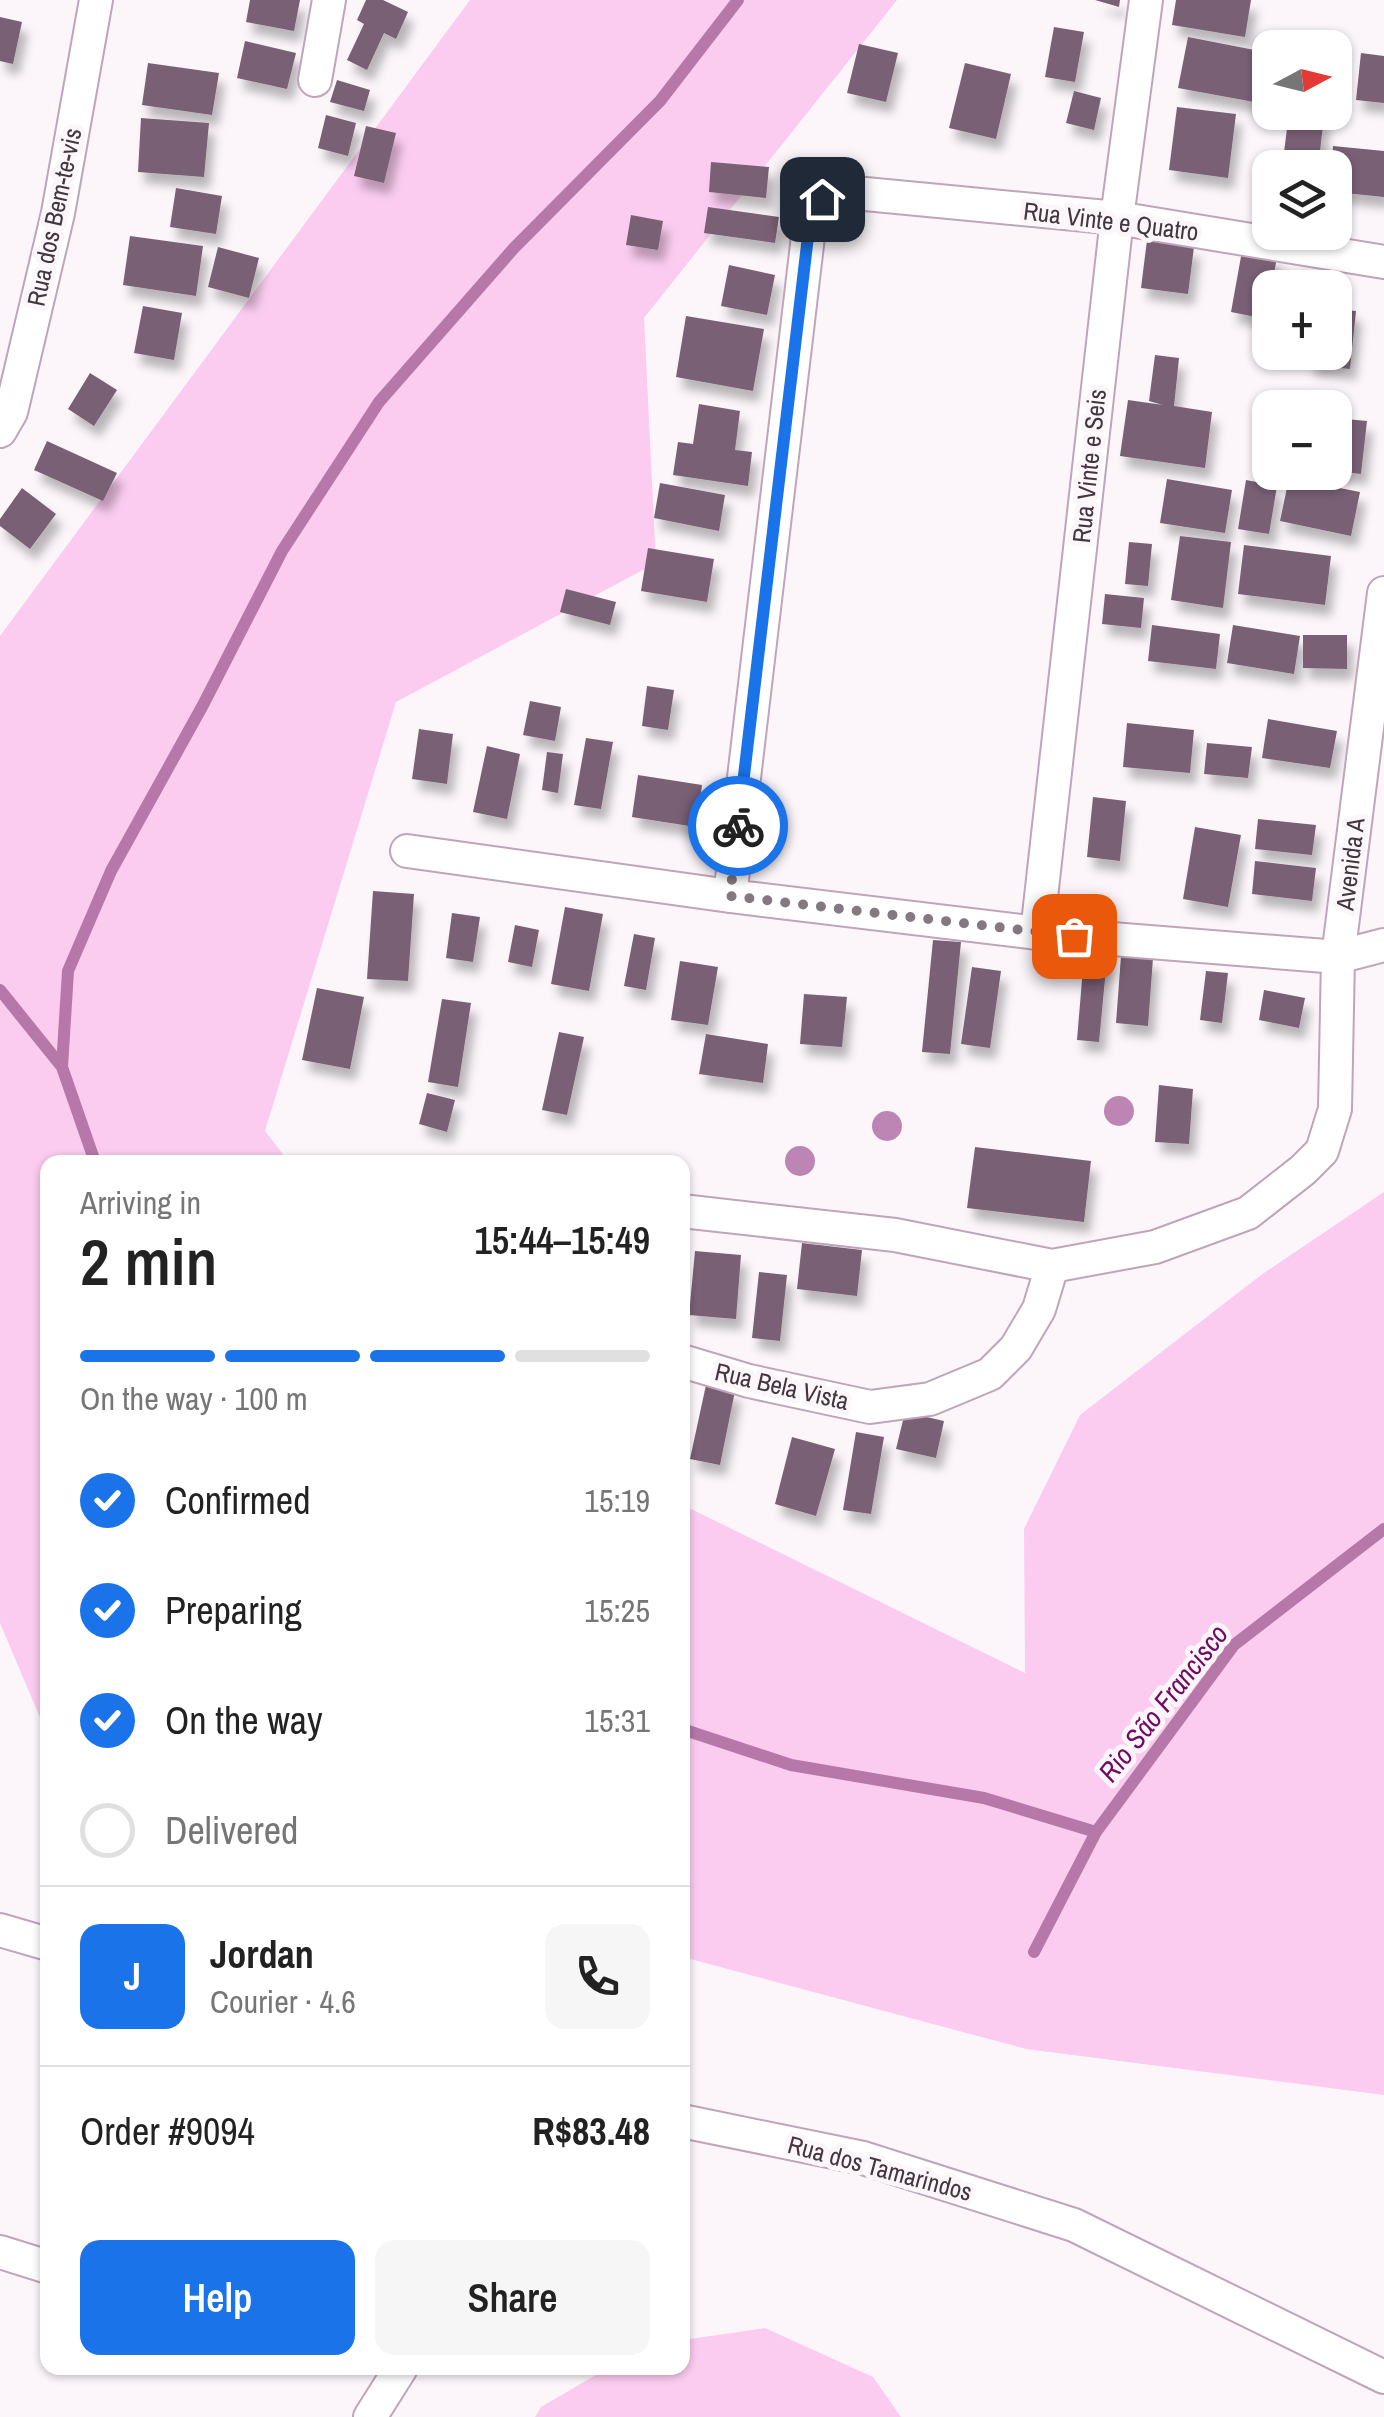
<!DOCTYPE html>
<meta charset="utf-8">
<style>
:root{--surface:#fff;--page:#f6f6f6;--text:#222;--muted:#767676;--line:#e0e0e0;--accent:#1a73e8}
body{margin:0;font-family:"Archivo Narrow",sans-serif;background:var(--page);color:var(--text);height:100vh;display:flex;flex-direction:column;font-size:38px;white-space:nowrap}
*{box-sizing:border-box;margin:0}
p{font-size:32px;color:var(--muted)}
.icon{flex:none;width:55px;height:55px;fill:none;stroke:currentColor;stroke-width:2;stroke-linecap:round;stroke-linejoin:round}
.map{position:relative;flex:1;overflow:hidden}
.details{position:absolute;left:40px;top:1155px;width:650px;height:1220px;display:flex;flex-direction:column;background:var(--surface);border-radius:20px;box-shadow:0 2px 8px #0004}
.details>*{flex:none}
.needle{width:65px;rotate:83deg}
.fabs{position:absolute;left:1252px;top:30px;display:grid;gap:20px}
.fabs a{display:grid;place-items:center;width:100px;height:100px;border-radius:20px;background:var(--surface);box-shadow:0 2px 8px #0004;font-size:50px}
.pin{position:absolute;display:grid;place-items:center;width:85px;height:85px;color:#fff;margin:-42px;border-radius:20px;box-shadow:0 5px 15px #0006}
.courier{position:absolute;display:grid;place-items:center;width:100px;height:100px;margin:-50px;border:8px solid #1a73e8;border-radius:50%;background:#fff;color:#222;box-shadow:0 2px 12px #0007}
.summary em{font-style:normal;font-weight:600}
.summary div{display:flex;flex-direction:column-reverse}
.summary{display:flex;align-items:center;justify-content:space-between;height:170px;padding:0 40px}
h1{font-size:65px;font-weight:600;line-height:75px}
.bar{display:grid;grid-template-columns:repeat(4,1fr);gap:15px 10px;align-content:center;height:120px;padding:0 40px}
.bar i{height:12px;border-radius:8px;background:var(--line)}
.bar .selected{background:var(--accent)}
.bar p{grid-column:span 4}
.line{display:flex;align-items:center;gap:25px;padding:0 40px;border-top:2px solid var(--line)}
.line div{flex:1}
.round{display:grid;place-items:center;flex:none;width:105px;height:105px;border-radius:20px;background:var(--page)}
ol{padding:0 40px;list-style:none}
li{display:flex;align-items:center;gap:30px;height:110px}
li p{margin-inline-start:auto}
li .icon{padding:10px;border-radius:50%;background:var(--accent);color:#fff;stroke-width:4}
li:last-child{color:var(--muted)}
li i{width:55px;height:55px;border:5px solid var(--line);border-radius:50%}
.cta{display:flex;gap:20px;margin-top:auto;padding:20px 40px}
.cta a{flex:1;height:115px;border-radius:20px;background:var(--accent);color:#fff;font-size:40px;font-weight:600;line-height:115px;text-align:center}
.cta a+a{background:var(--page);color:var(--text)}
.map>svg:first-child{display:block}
.green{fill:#fbccf0}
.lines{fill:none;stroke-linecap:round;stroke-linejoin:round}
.stream{stroke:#b678a9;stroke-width:12}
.building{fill:#7a6174;filter:url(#shadow)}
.street-casing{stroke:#c0a4b9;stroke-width:36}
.street{stroke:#fff;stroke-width:32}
.tree{fill:#bc85b4}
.done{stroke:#837981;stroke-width:10;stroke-dasharray:0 18}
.route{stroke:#1a73e8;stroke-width:12}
.labels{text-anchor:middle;stroke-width:10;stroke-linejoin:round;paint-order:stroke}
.street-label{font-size:25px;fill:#42363f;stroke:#fcf6fb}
.water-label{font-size:28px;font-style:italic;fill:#700b63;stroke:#fcf6fb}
</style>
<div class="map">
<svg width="1384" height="2417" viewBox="0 0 1384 2417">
<defs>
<filter id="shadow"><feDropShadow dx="6" dy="11" stdDeviation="5" flood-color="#0004"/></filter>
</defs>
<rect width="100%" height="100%" fill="#fcf6fb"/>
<!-- green -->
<path class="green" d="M 470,0 L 897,0 L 644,318 L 656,563 L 396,702 L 265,1131 L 289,1162 L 48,1162 L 47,1734 L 0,1623 L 0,636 Z
M 1384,1192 L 1384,2095 L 1026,2049 L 683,1957 L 683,1505 L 1025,1673 L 1024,1529 L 1080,1415 L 1261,1275 Z
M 765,2328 L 873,2377 L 901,2417 L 535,2417 L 541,2407 L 608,2368 L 682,2368 L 683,2340 Z"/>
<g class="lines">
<!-- stream -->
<path class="stream" d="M 0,990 L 62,1067
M 95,1162 L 62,1067 L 68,971 L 111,871 L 203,705 L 282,551 L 379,402 L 514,248 L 660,101 L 738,0
M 682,1729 L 791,1765 L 984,1798 L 1096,1832
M 1034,1952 L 1096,1832 L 1234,1645 L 1384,1529"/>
</g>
<!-- building -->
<path class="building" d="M 250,0 L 300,0 L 294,31 L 246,22 Z
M 366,0 L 383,0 L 408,12 L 396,39 L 384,33 L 367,70 L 347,60 L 364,24 L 357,20 Z
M 1095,0 L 1120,0 L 1119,7 Z
M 1176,0 L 1251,0 L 1245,37 L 1172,25 Z
M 0,17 L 22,22 L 13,64 L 0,61 Z
M 1054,27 L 1084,32 L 1075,82 L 1045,77 Z
M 1188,37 L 1270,53 L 1270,77 L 1265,104 L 1178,88 Z
M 245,41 L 296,53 L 287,89 L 237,78 Z
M 859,44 L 898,53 L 886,102 L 847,93 Z
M 1361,53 L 1384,56 L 1384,103 L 1356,100 Z
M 148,63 L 219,73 L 212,115 L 142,105 Z
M 965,63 L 1011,74 L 996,139 L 949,128 Z
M 337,80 L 370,90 L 364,111 L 330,102 Z
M 1074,91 L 1101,98 L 1094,130 L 1066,123 Z
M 1177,107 L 1236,114 L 1228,178 L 1169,170 Z
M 1289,113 L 1324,117 L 1318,168 L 1282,168 Z
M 326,115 L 356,123 L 348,156 L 318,148 Z
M 141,118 L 209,123 L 204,177 L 138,172 Z
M 366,126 L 396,133 L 384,183 L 354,176 Z
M 1333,146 L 1384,151 L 1384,197 L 1335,192 L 1335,168 L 1331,168 Z
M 711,162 L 769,167 L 766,198 L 709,192 Z
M 176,188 L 222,196 L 216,234 L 170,227 Z
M 708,207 L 779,217 L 775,243 L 704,233 Z
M 631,215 L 663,221 L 658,250 L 626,245 Z
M 130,236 L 203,246 L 196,296 L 123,285 Z
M 1147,240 L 1194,247 L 1188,294 L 1141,288 Z
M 218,247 L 259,258 L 249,298 L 208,287 Z
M 1242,251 L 1277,257 L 1266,319 L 1231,312 Z
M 729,265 L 775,275 L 767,315 L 721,306 Z
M 143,306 L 182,313 L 174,360 L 134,353 Z
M 1335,309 L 1356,311 L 1350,369 L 1308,365 L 1309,352 L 1335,352 Z
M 686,316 L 764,329 L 753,391 L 676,377 Z
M 1155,355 L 1179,358 L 1174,406 L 1212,412 L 1205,468 L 1120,456 L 1128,400 L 1163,405 L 1149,401 Z
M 90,373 L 117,390 L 94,426 L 68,409 Z
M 699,404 L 740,411 L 735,450 L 752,452 L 748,486 L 673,475 L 678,442 L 693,444 Z
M 1261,416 L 1270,418 L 1270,466 L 1254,464 Z
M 1335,418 L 1367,421 L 1361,474 L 1335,471 Z
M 47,441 L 117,473 L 103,501 L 34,470 Z
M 1289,478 L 1360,492 L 1351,536 L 1280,521 Z
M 1167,479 L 1232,490 L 1225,533 L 1160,523 Z
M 1246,480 L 1277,486 L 1269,534 L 1238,529 Z
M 660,483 L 725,495 L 719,531 L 654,518 Z
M 22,488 L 56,514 L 30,549 L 0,526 L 0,519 Z
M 1180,536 L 1231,542 L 1223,608 L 1171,600 Z
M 1129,542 L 1152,544 L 1148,586 L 1125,584 Z
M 1244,545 L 1331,556 L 1325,605 L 1238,594 Z
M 648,548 L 714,559 L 707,602 L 641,591 Z
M 566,589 L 616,602 L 610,625 L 560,612 Z
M 1105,594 L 1144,598 L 1141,628 L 1102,624 Z
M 1152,625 L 1220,634 L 1216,669 L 1148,661 Z
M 1233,625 L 1300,636 L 1294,674 L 1227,663 Z
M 1303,635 L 1347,635 L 1347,669 L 1303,668 Z
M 647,686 L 674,690 L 668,730 L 642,726 Z
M 530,701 L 561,707 L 555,741 L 523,735 Z
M 1268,719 L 1337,731 L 1330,768 L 1262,758 Z
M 1127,723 L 1194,730 L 1190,773 L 1123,767 Z
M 419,729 L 453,734 L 447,784 L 412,779 Z
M 586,738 L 613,742 L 601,809 L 574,805 Z
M 1207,743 L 1252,747 L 1248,778 L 1204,774 Z
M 487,746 L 520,754 L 507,819 L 473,812 Z
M 547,752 L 563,754 L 558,793 L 542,790 Z
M 638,775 L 702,785 L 696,827 L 632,817 Z
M 1093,797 L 1126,801 L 1120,861 L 1087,857 Z
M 1258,819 L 1316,825 L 1312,855 L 1255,849 Z
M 1195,827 L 1241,835 L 1228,907 L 1183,899 Z
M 1255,861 L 1316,868 L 1312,901 L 1252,894 Z
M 373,891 L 414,894 L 408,981 L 367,979 Z
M 565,907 L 603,914 L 589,991 L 551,984 Z
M 452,913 L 480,917 L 473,962 L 446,958 Z
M 515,925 L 539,930 L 532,967 L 508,962 Z
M 634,934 L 655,938 L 646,990 L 624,986 Z
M 933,940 L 961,942 L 950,1054 L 922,1052 Z
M 1084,956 L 1107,958 L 1099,1042 L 1077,1040 Z
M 1121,956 L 1153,958 L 1148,1026 L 1116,1023 Z
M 680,961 L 718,967 L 708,1025 L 671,1020 Z
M 972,967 L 1001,971 L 990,1048 L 961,1044 Z
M 1206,971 L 1228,973 L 1222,1023 L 1200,1020 Z
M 317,988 L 364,997 L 350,1069 L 302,1060 Z
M 1264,990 L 1305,998 L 1299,1028 L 1259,1020 Z
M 804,994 L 847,997 L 842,1047 L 800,1044 Z
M 442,999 L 471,1003 L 458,1087 L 428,1082 Z
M 559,1032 L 584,1037 L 567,1115 L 542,1110 Z
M 706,1034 L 768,1044 L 763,1083 L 699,1074 Z
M 1159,1085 L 1193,1089 L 1189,1144 L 1155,1142 Z
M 427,1093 L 455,1100 L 447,1132 L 419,1124 Z
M 975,1147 L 1091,1161 L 1084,1222 L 967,1208 Z
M 802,1243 L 862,1250 L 857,1296 L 797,1289 Z
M 695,1251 L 741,1255 L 736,1319 L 689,1315 Z
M 759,1272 L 787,1275 L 780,1341 L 752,1338 Z
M 706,1385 L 735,1391 L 720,1465 L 690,1459 Z
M 905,1412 L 944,1421 L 936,1458 L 896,1449 Z
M 856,1432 L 884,1437 L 871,1514 L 843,1510 Z
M 792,1437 L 835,1449 L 816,1516 L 775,1504 Z"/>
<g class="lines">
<!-- street casing -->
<g class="street-casing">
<path id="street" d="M 315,80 L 329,0
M 0,431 L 11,412 L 58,213 L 96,0
M 407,851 L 730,896 L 1037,933 L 1338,957 L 1384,945
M 730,896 L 809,228 C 814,197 827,194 855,193 L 1117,218 L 1384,262
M 1037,933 L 1117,218 L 1146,0
M 682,1211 L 895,1235 L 1052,1266 L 1155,1247 L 1248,1213 L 1303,1170 L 1322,1151 L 1335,1109 L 1338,957 L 1384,593
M 682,1361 L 749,1381 L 870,1407 L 930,1399 L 990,1374 L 1016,1348 L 1039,1309 L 1052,1266
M 0,1930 L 48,1944
M 682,2121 L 863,2158 L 1074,2225 L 1384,2377
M 0,2252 L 48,2267
M 370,2417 L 401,2368"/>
</g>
<!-- street -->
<use href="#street" class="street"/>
</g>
<!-- trees -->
<g class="tree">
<circle cx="1119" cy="1111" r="15"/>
<circle cx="887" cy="1126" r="15"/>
<circle cx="800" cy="1161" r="15"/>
</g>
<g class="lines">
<!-- done -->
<path class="done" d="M 738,826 L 730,896 L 1074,936"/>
<!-- route -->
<path class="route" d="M 738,826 L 809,228 L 811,213 L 822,199"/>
</g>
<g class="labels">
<!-- street labels -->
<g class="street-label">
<text transform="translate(54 217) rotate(-78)" y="9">Rua dos Bem-te-vis</text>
<text transform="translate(1111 221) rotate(7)" y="9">Rua Vinte e Quatro</text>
<text transform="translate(1089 466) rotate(-84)" y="9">Rua Vinte e Seis</text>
<text transform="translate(1350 864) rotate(-83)" y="9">Avenida A</text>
<text transform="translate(782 1386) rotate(13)" y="9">Rua Bela Vista</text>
<text transform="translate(880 2168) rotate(15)" y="9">Rua dos Tamarindos</text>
</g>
<!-- water labels -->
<g class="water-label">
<text transform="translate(1163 1703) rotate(-52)" y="10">Rio São Francisco</text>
</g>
</g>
</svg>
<div class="fabs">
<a><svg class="needle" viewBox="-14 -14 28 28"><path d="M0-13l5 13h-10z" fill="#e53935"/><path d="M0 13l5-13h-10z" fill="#767676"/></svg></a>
<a><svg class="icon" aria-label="layers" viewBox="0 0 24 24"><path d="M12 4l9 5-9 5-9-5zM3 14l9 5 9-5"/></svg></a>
<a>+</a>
<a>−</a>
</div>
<div class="pin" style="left:1074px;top:936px;background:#ea580c"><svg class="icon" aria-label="bag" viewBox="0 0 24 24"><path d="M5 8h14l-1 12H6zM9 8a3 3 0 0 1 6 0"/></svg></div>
<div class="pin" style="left:822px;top:199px;background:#1f2937"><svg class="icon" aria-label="home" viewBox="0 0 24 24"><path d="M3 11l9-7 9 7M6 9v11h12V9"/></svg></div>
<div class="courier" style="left:738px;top:826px"><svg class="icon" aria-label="bike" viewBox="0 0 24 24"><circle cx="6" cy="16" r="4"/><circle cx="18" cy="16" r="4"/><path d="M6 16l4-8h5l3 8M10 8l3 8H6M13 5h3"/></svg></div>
<section class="details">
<div class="summary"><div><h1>2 min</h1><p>Arriving in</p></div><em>15:44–15:49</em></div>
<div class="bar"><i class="selected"></i><i class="selected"></i><i class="selected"></i><i></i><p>On the way · 100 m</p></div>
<ol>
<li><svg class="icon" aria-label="check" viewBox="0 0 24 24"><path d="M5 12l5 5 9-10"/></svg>Confirmed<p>15:19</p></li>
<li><svg class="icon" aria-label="check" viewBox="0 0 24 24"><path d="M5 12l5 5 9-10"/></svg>Preparing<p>15:25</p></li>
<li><svg class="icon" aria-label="check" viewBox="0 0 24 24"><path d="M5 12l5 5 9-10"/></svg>On the way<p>15:31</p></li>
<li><i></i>Delivered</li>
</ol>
<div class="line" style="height:180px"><b class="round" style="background:var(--accent);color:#fff">J</b><div><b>Jordan</b><p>Courier · 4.6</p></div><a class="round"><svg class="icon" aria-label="phone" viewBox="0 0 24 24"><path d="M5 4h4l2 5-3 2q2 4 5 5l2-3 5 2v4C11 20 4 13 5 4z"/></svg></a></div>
<div class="line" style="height:130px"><div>Order #9094</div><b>R$83.48</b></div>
<div class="cta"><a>Help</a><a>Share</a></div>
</section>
</div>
